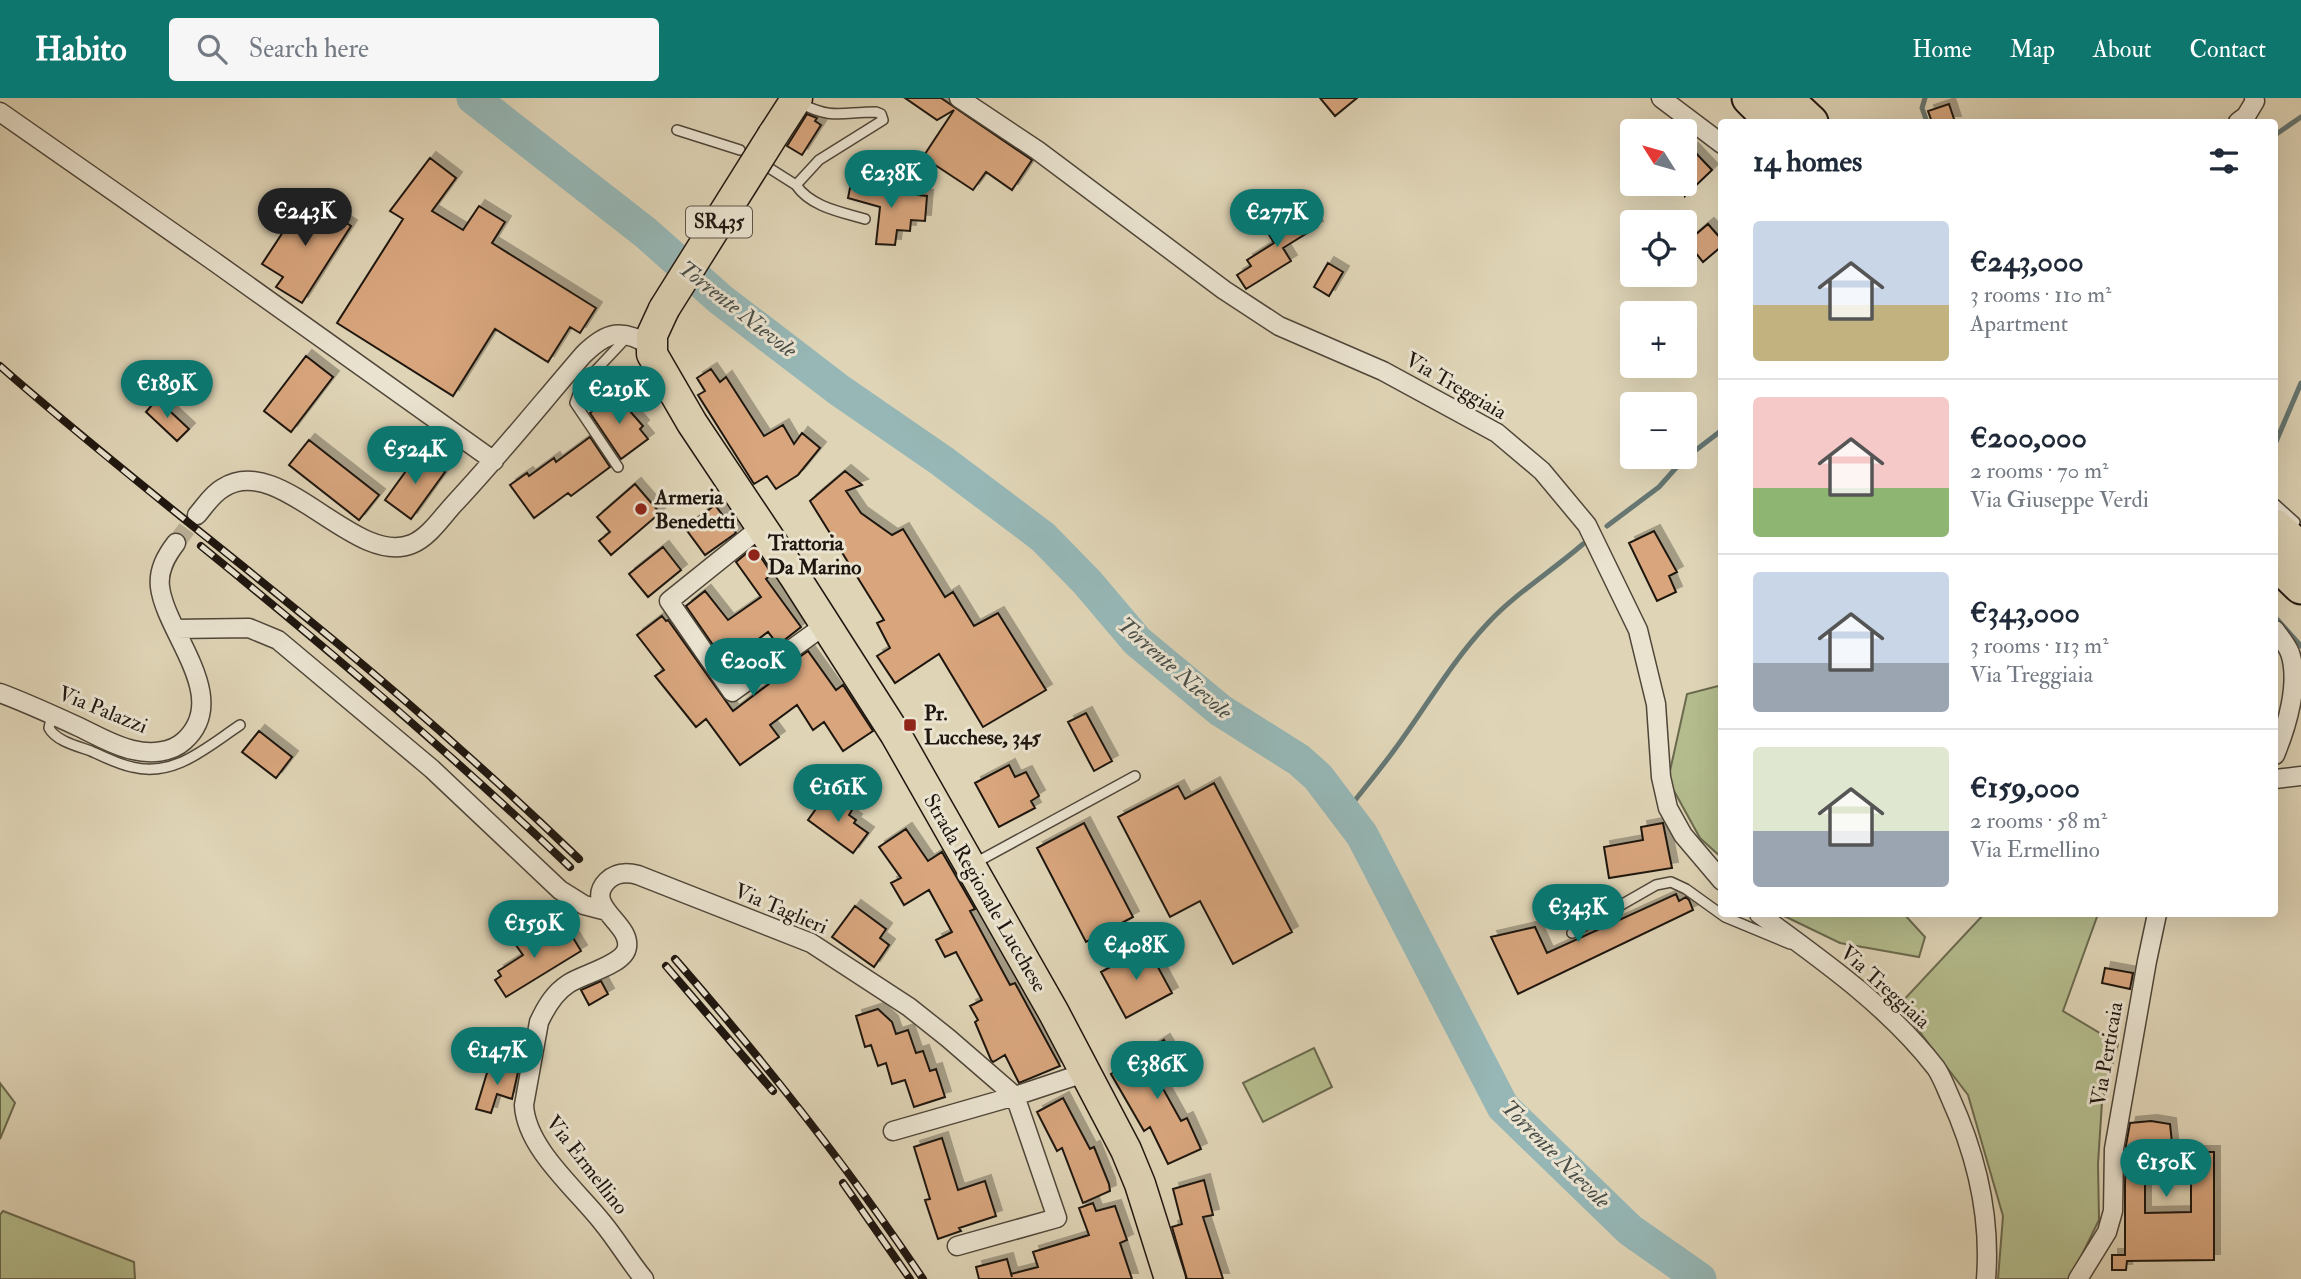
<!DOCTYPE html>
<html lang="en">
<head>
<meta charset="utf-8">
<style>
  body { margin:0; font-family:"IM FELL Double Pica",serif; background:#f6f6f7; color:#1f2937; height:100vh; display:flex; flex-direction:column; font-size:26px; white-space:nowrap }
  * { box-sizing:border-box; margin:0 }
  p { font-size:23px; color:#747a83 }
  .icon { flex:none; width:38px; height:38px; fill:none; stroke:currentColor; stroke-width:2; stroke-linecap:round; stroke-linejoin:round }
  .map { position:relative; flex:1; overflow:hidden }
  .sheet { position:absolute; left:1718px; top:21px; width:560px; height:798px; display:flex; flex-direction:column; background:#fff; border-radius:7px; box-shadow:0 7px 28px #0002 }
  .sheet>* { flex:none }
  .needle { width:46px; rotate:307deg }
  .tools { position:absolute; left:1620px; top:21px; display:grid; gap:14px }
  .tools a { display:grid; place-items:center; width:77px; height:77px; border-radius:7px; background:#fff; box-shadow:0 7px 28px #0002; font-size:35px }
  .price { position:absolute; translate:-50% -60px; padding:0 16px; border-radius:24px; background:#0f766e; color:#fff; font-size:23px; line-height:46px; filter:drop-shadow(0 2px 4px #0008) }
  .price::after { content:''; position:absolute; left:50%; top:42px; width:21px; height:16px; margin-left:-10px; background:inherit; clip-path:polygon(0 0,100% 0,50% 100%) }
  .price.on { background:#222; color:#fff }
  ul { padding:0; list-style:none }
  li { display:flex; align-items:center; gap:21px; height:175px; padding:0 35px }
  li+li { border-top:2px solid #e0e1e3 }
  li span { display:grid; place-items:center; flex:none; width:196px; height:140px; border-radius:7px; color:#555 }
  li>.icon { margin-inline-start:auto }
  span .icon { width:84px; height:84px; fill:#fffc; stroke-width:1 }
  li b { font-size:30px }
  h2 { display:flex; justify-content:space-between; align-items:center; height:84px; padding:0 35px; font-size:30px }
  header { display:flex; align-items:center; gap:42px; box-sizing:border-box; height:98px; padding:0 35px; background:#0f766e; color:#fff }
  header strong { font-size:33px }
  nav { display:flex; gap:38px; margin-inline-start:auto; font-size:24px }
  .search { width:490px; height:63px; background:#f6f6f7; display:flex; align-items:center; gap:18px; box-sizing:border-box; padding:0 24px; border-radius:7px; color:#747a83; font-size:26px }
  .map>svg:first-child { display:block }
  .green { fill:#b4bc8d; stroke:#6a694e; stroke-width:2 }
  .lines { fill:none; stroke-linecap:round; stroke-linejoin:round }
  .stream { stroke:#667773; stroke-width:5 }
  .river { stroke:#96b7b6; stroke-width:33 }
  .building { fill:#d8a57d; stroke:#1f160f; stroke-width:2; fill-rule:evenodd; filter:url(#shadow) }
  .street-tunnel { stroke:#b9ae95; stroke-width:18; stroke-dasharray:18 9; stroke-linecap:butt }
  .lane-casing { stroke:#4f4639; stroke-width:12 }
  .street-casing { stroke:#4f4639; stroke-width:21 }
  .primary-casing { stroke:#1f160f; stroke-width:33 }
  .highway-casing { stroke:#1f160f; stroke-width:37 }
  .lane { stroke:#eae3d0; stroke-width:9 }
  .street { stroke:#eae3d0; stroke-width:18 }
  .primary { stroke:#dfd4b6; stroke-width:30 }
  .highway { stroke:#dfd4b6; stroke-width:33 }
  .rail-casing { stroke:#1f160f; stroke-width:8 }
  .rail { stroke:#eae3d0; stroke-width:5; stroke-dasharray:16; stroke-linecap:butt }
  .primary-bridge-casing { stroke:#1f160f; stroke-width:33; stroke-linecap:butt }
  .primary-bridge { stroke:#dfd4b6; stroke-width:30 }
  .poi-dot { fill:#8f2418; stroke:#eae3d0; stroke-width:2.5 }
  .labels { text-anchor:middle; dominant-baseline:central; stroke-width:6; stroke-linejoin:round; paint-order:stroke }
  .shield { fill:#eae3d0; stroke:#5c5449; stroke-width:2 }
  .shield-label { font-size:19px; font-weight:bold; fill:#1f160f }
  .street-label { font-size:21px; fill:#1f160f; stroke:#eae3d0 }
  .poi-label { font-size:21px; font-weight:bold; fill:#1f160f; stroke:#eae3d0; text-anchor:start }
  .water-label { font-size:23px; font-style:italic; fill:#494e49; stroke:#eae3d0 }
</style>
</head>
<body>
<header>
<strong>Habito</strong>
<div class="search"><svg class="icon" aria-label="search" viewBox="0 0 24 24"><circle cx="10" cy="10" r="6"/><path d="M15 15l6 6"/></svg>Search here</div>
<nav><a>Home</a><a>Map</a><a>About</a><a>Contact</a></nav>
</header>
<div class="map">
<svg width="2301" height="1181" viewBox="0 0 2301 1181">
  <defs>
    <filter id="shadow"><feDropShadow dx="6" dy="-6" stdDeviation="0" flood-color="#0004"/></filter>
  </defs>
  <rect width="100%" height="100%" fill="#dfd4b6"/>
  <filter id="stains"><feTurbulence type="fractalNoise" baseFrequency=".00286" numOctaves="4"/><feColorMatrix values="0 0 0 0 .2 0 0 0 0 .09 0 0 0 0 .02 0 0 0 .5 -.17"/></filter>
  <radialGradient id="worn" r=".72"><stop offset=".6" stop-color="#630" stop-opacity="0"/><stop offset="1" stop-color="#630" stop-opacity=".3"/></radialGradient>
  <path class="green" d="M1722 587V760L1700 740 1668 682 1687 596Z
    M1780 816H1904L1925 839 1919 859 1840 845Z
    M1984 816H2098L2063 913 2118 946 2102 1004 2098 1066 2099 1122 2070 1181H1998L2003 1118 1968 997 1899 907Z
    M1314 950 1332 989 1263 1024 1243 985Z
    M0 985 15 1005 0 1041Z
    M3 1113 134 1164 135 1181H0V1117Z"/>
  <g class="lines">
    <path class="stream" d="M1925 0 1922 10 1927 24
      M2275 37 2301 19
      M2275 346 2301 285
      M1607 428 1659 389 1683 362 1722 332
      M2275 519 2301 548
      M1345 715C1362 693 1379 673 1395 651 1426 609 1452 563 1488 525 1516 495 1552 473 1583 446"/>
    <path class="river" d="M473 0 646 135 720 201 839 292 942 363 1043 439 1087 484 1137 543 1220 612 1299 662 1318 679 1362 737 1503 1009 1630 1132 1700 1181"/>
  </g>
  <path class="building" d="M905 0H941L1032 62 1012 92 986 74 973 92 923 59 954 12 937 22Z
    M1320 0H1357L1335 18Z
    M1949 6 1955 24H1932L1928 13Z
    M807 16 817 20 815 23 821 27 802 57 787 48Z
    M1692 51 1712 72 1685 98V57Z
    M430 60 456 80 432 113 463 132 479 108 505 124 492 145 596 210 580 235 570 229 548 264 495 231 453 298 337 225 403 121 390 113Z
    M851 85 898 95 927 98 925 123 911 122 910 133 897 132 895 147 876 146 880 109 848 100Z
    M307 100 351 128 302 205 276 189 283 179 262 166 283 134 276 129 288 111 296 117Z
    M1306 111 1317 129 1283 150 1291 163 1246 191 1237 177 1251 168 1247 162 1274 145 1268 135Z
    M1708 126 1722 142V148L1703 164 1687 144Z
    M1328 165 1343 174 1329 198 1314 189Z
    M306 258 333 279 291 334 264 313Z
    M711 271 720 284 726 279 764 338 783 327 794 346 802 335 820 350 798 377 776 391 767 378 754 386 698 297 705 293 697 280Z
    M615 296 643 328 640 331 648 341 621 361 590 315Z
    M157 301 189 331 177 343 146 314Z
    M590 339 610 369 571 398 568 395 534 420 510 387 527 375 529 378 554 360 556 364Z
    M309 342 379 397 359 422 289 367Z
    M419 355 445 374 411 421 385 402Z
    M845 373 862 387 846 393 861 415 892 437 903 431 945 499 953 494 974 528 998 515 1046 592 983 629 939 556 895 585 877 558 890 550 877 525 884 522 810 403Z
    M635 386 660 415 611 457 599 443 610 434 597 419Z
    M715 407 736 435 705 457 685 430Z
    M1654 433 1677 474 1669 478 1676 494 1657 503 1629 445Z
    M663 449 681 472 648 499 629 476Z
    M754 449 772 476 766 481 801 529 778 547 768 534 739 555 742 560 729 570 686 508 705 493 728 522 761 499 736 464Z
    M662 518 666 523 668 522 733 613 782 576 780 573 808 553 836 592 843 587 873 633 843 653 824 624 813 632 797 607 770 627 779 639 740 667 706 621 696 629 655 578 664 572 637 537Z
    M1086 615 1112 663 1094 673 1068 624Z
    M259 633 292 659 276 680 242 654Z
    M1009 667 1015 679 1026 674 1039 698 1031 703 1035 710 999 729 975 685Z
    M1214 685 1292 834 1233 866 1200 803 1170 819 1118 719 1178 688 1185 701Z
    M832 697 852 712 849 717 856 722 854 725 868 735 853 755 808 722 821 704 825 707Z
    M1084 725 1133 819 1086 844 1037 750Z
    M1663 725 1672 770 1609 780 1604 749 1643 742 1641 729Z
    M906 731 928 763 942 754 975 811 970 813 1010 887 1015 885 1060 968 1019 985 1005 957 993 964 991 962 975 924 978 922 970 908 982 902 956 854 945 859 936 842 952 834 929 792 904 807 891 785 901 780 879 749Z
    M1676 796 1679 803 1686 799 1689 802 1693 812 1518 896 1491 839 1535 829 1547 855Z
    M855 808 886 831 880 840 889 847 874 869 832 839Z
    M525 828 537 845 552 835 558 844 572 838 581 853 506 899 495 882 501 878 498 873 523 857 510 839Z
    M1147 849 1172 895 1126 920 1101 874Z
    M2105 870 2133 875 2130 891 2102 885Z
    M601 883 608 896 589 907 581 892Z
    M878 911 892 924 896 936 908 932 916 955 923 953 930 973 936 971 945 999 914 1009 905 982 892 986 886 965 878 968 871 947 865 949 856 918Z
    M1164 942 1184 977 1162 989 1181 1023 1187 1020 1201 1051 1168 1066 1150 1029 1144 1033 1111 976Z
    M490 965 518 974 512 1001 497 996 491 1015 476 1011Z
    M1063 1000 1090 1051 1094 1049 1109 1086 1110 1093 1083 1105 1062 1050 1057 1053 1037 1014Z
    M2151 1023 2170 1026 2173 1054H2214V1162L2127 1163 2126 1172H2112V1157H2125V1088L2126 1047 2130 1025ZM2191 1081V1114L2145 1115V1082Z
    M942 1040 958 1092 985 1083 996 1118 959 1130 961 1133 938 1141 925 1102 930 1101 914 1049Z
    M1204 1082 1213 1117 1203 1119 1223 1181H1187L1172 1129 1182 1126 1173 1091Z
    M1093 1105 1096 1113 1115 1108 1127 1142 1120 1145 1132 1181H979L976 1169 1007 1161 1012 1179 1011 1176 1038 1169 1033 1154 1089 1137 1079 1110Z"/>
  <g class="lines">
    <path class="street-tunnel" d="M176 445 197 417"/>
    <g class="lane-casing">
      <path id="lane" d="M677 32 740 52
        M766 68 796 87 819 62 883 22 881 16 876 14C842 14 832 22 800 5
        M796 87C811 109 841 114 865 121
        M618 369 575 305 581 288 629 237
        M2275 406 2295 424
        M52 616 49 630C56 643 77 648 91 653 104 659 118 666 132 669 174 680 207 649 240 627
        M975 765 1135 678
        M1572 835 1656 787 1671 784 1686 791 1725 819 1790 846"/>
    </g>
    <g class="street-casing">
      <path id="street" d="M959 0 1037 52 1224 192 1279 228 1383 273 1497 335 1542 373 1587 427 1638 532 1656 606 1661 679 1668 710 1683 737 1722 783
        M1661 0 1722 46
        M0 14 212 162 494 363
        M2238 24 2246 18 2255 3 2254 0
        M197 417C205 408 212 396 223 390 280 353 355 470 412 446 429 439 442 419 454 406 499 358 540 307 583 257 607 233 622 230 651 248
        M761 429 669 503 732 594 825 527
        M175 531 249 530 278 542 432 671 560 792 584 807 607 813
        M2275 532C2280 539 2287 547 2290 555 2300 585 2287 628 2275 657
        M0 595C27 605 53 617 79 629 96 637 114 648 133 652 150 656 171 655 184 643 232 600 166 536 160 489 158 472 166 458 176 445
        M2275 681 2301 678
        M1759 816C1822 862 1888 908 1936 970 1942 979 1946 990 1950 999 1976 1056 1991 1118 1986 1181
        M893 1033 1015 998 1087 974
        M644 1181C629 1163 617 1142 602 1124 576 1091 526 1050 524 1007L539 924C546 909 554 895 568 886 582 876 625 867 627 849 631 825 583 808 607 783 616 774 627 774 638 777L811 845 909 909 948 940 1015 998 1057 1120 957 1148
        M2078 1181 2107 1134 2113 1113 2114 1051 2147 863 2157 816"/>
    </g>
    <g class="primary-casing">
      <path id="primary" d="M773 37 797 0
        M664 211 652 237V256L692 325 795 479 896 637 1054 915 1126 1052 1140 1086 1170 1181"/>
    </g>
    <g class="highway-casing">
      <path id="highway" d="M1749 0 1773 24
        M1785 0 1811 24
        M2275 428 2301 451
        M2275 464 2301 489"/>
    </g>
    <use href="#lane" class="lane"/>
    <use href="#street" class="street"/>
    <use href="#primary" class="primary"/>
    <use href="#highway" class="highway"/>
    <g class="rail-casing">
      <path id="rail" d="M0 268C109 364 225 452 337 545 420 614 501 686 579 761
        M201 448C328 551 452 656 570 769
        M675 861C764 963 848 1069 923 1181
        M666 868 773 993
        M843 1085 910 1181"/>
    </g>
    <use href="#rail" class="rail"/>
    <g class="primary-bridge-casing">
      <path id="primary-bridge" d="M664 211 773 37"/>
    </g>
    <use href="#primary-bridge" class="primary-bridge"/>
  </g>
  <g class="poi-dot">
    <circle cx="641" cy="411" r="7"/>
    <circle cx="754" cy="457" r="7"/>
    <rect x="903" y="620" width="14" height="14" rx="3.5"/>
  </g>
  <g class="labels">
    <rect class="shield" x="686" y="108.5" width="66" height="31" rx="5"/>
    <g class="shield-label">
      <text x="719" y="124">SR435</text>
    </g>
    <g class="street-label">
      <text transform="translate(1456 288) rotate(30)">Via Treggiaia</text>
      <text transform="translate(103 612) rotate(22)">Via Palazzi</text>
      <text transform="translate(985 795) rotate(60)">Strada Regionale Lucchese</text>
      <text transform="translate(781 811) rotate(23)">Via Taglieri</text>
      <text transform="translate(1885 889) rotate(42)">Via Treggiaia</text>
      <text transform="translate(2107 956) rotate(-80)">Via Perticaia</text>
      <text transform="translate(587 1067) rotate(52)">Via Ermellino</text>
    </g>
    <g class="poi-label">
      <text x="655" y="399">Armeria<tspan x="655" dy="24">Benedetti</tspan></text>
      <text x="768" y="445">Trattoria<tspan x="768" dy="24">Da Marino</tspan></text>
      <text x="924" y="615">Pr.<tspan x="924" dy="24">Lucchese, 345</tspan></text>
    </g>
    <g class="water-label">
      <text transform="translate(738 211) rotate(38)">Torrente Nievole</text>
      <text transform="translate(1175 570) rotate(41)">Torrente Nievole</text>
      <text transform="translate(1556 1056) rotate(45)">Torrente Nievole</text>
    </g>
  </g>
  <rect width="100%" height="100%" filter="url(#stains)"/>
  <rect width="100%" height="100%" fill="url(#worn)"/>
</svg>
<div class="tools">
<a><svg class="needle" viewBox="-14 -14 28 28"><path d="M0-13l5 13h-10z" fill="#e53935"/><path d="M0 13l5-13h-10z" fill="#747a83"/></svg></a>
<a><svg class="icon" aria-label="locate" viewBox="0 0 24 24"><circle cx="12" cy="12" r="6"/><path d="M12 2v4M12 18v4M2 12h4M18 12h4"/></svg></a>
<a>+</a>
<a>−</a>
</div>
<b class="price" style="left:891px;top:112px">€238K</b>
<b class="price on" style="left:305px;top:150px">€243K</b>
<b class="price" style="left:1277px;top:151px">€277K</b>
<b class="price" style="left:167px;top:322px">€189K</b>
<b class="price" style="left:619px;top:328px">€219K</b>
<b class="price" style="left:415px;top:388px">€524K</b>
<b class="price" style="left:753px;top:600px">€200K</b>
<b class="price" style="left:838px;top:726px">€161K</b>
<b class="price" style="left:1578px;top:846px">€343K</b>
<b class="price" style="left:534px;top:862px">€159K</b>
<b class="price" style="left:1136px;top:884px">€408K</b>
<b class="price" style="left:497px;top:989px">€147K</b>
<b class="price" style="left:1157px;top:1003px">€386K</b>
<b class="price" style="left:2166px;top:1101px">€150K</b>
<section class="sheet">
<h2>14 homes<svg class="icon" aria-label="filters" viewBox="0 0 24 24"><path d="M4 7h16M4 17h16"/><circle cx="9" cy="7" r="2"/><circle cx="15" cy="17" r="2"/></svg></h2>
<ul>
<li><span style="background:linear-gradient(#c9d6e8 60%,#c2b280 0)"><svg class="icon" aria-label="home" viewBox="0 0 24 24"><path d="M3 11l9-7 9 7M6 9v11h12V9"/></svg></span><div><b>€243,000</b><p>3 rooms · 110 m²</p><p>Apartment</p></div></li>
<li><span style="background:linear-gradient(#f6c9c9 65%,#8fb573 0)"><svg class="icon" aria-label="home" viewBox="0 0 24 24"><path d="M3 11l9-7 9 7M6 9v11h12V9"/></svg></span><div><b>€200,000</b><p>2 rooms · 70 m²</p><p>Via Giuseppe Verdi</p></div></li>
<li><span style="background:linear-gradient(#c9d6e8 65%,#9aa5b1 0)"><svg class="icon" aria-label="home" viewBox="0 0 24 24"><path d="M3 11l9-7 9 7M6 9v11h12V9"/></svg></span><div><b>€343,000</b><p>3 rooms · 113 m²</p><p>Via Treggiaia</p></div></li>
<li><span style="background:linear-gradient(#dfe7d0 60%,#9aa5b1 0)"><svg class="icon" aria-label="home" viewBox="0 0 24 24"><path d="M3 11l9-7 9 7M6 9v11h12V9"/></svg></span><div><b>€159,000</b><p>2 rooms · 58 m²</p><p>Via Ermellino</p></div></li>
</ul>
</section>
</div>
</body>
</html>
